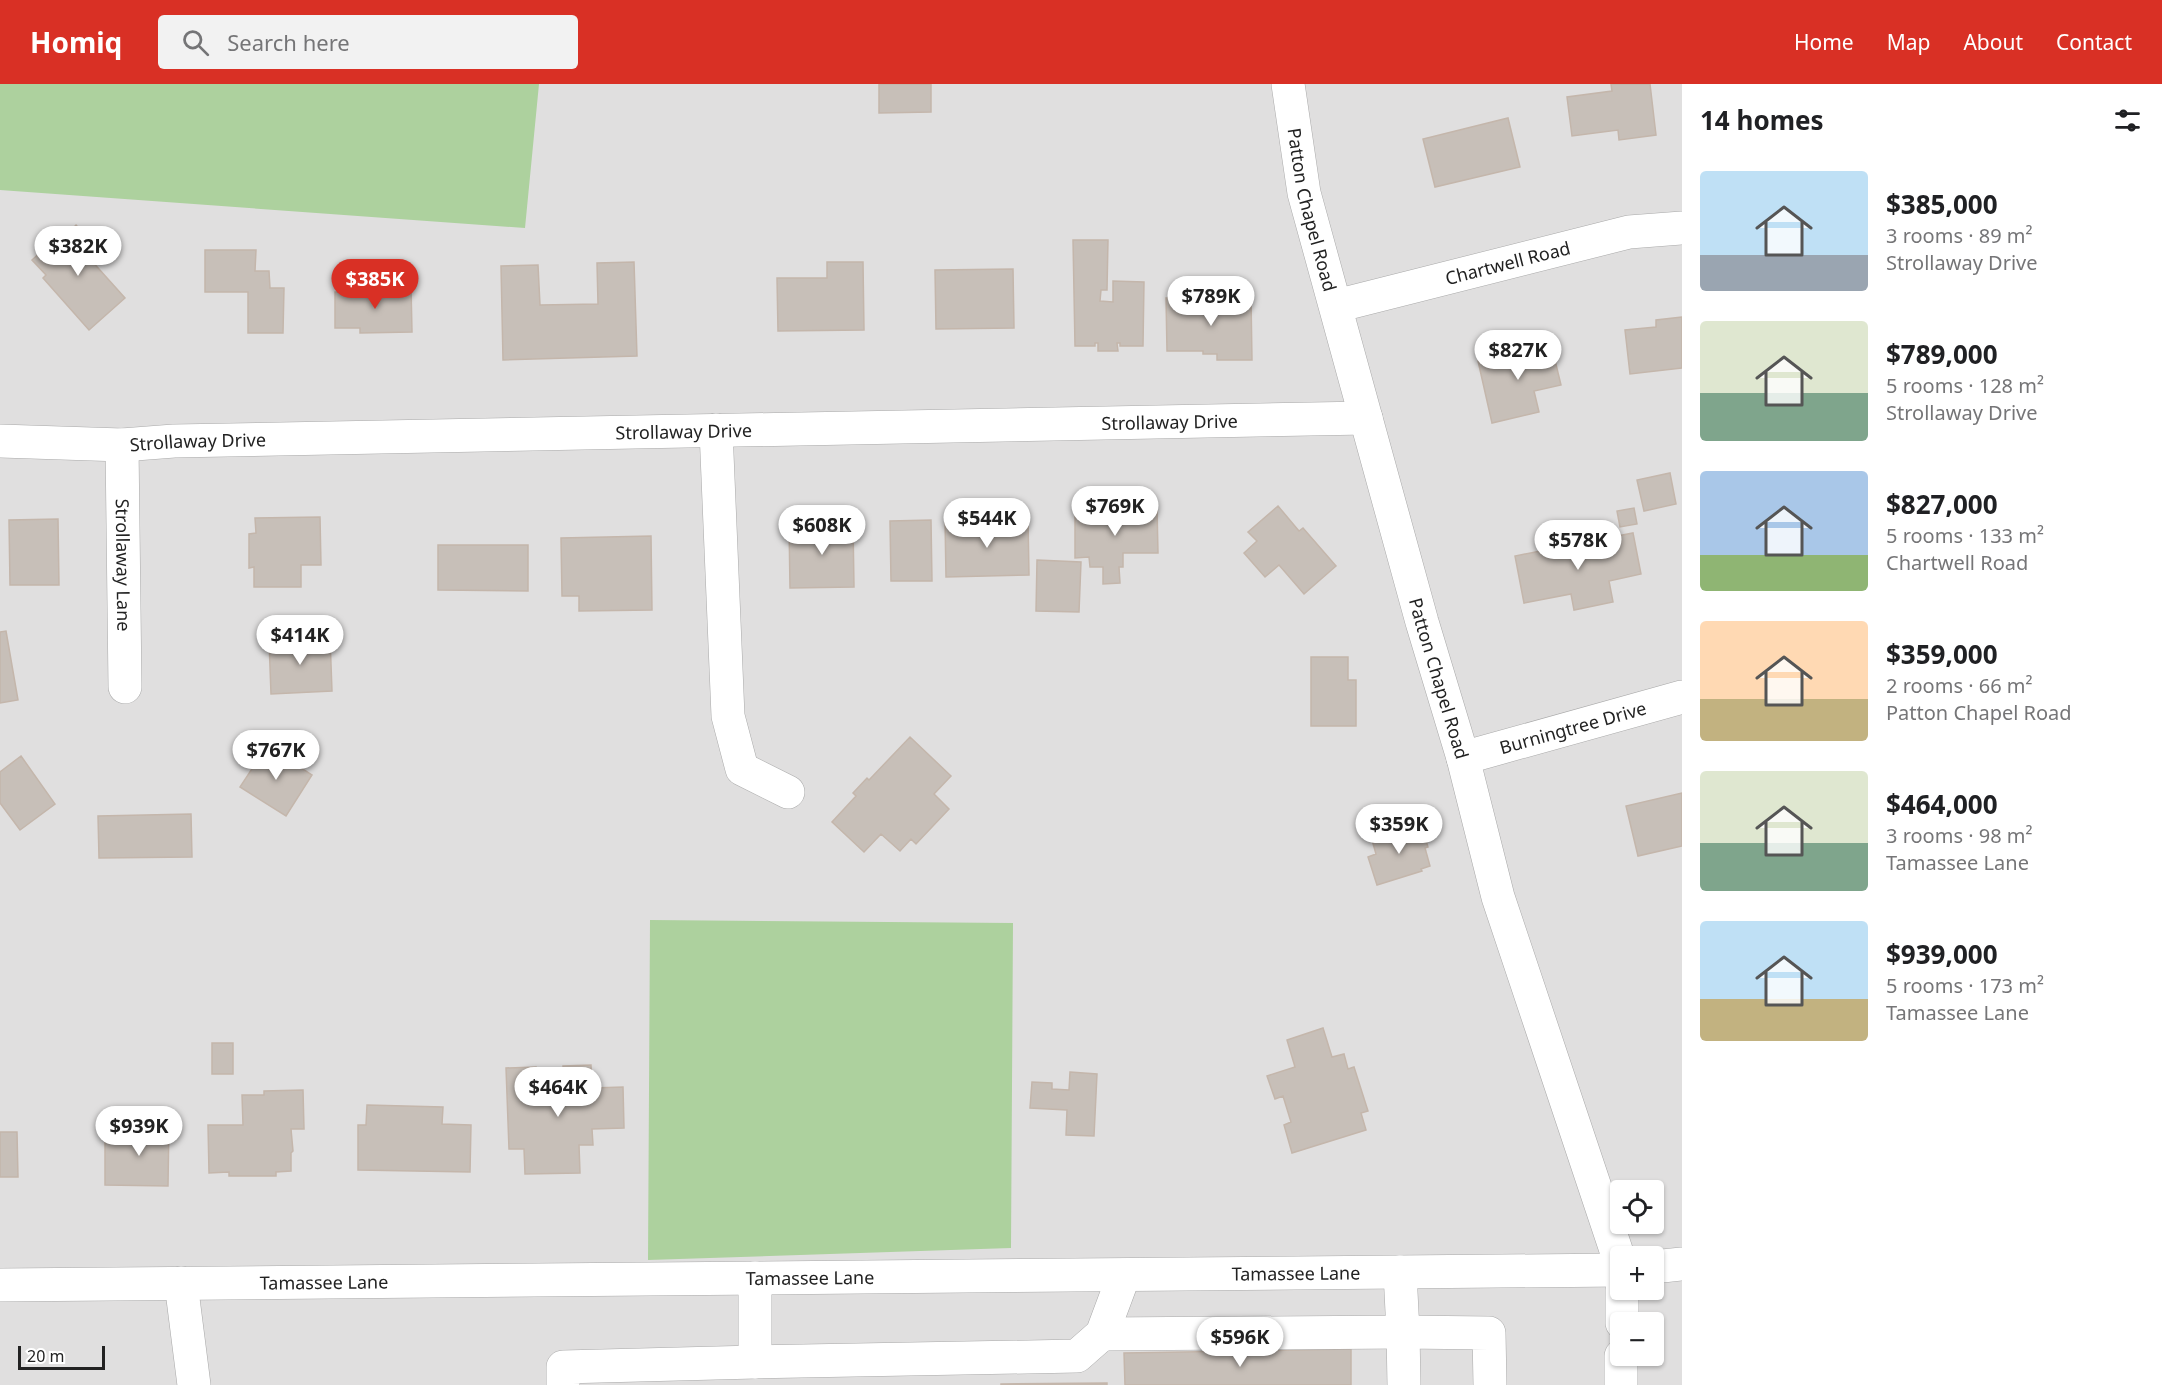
<!DOCTYPE html>
<html lang="en">
<head>
<meta charset="utf-8">
<style>
  body { margin:0; font-family:"Noto Sans",sans-serif; background:#f2f2f2; color:#202124; height:100vh; display:flex; flex-direction:column; font-size:22px; white-space:nowrap }
  * { box-sizing:border-box; margin:0 }
  p { font-size:20px; color:#757577 }
  .icon { flex:none; width:33px; height:33px; fill:none; stroke:currentColor; stroke-width:2; stroke-linecap:round; stroke-linejoin:round }
  .map { position:relative; flex:1; overflow:hidden }
  .panel { display:flex; flex-direction:column; background:#fff; width:480px }
  .panel>* { flex:none }
  .fabs { position:absolute; left:1610px; top:1096px; display:grid; gap:12px }
  .fabs a { display:grid; place-items:center; width:54px; height:54px; border-radius:6px; background:#fff; box-shadow:0 2px 4px #0004; font-size:30px }
  .scale { position:absolute; left:18px; bottom:15px; width:87px; box-sizing:border-box; padding-left:6px; border:3px solid #222; border-top:0; font-size:16px; line-height:21px; white-space:nowrap; color:#222; -webkit-text-stroke:4px #fff; paint-order:stroke }
  .price { position:absolute; translate:-50% -51px; padding:0 14px; border-radius:21px; background:#fff; color:#222; font-size:20px; line-height:39px; filter:drop-shadow(0 2px 3px #0008) }
  .price::after { content:''; position:absolute; left:50%; top:36px; width:18px; height:14px; margin-left:-9px; background:inherit; clip-path:polygon(0 0,100% 0,50% 100%) }
  .price.active { background:#d93025; color:#fff }
  ul { padding:0; list-style:none }
  li { display:flex; align-items:center; gap:18px; height:150px; padding:0 18px }
  li span { display:grid; place-items:center; flex:none; width:168px; height:120px; border-radius:6px; color:#555 }
  li>.icon { margin-inline-start:auto }
  span .icon { width:72px; height:72px; fill:#fffc; stroke-width:1 }
  li b { font-size:26px }
  h2 { display:flex; justify-content:space-between; align-items:center; height:72px; padding:0 18px; font-size:26px }
  header { display:flex; align-items:center; gap:36px; box-sizing:border-box; height:84px; padding:0 30px; background:#d93025; color:#fff }
  header strong { font-size:28px }
  nav { display:flex; gap:33px; margin-inline-start:auto; font-size:21px }
  .search { width:420px; height:54px; background:#f2f2f2; display:flex; align-items:center; gap:15px; box-sizing:border-box; padding:0 21px; border-radius:6px; color:#757577; font-size:22px }
  main { display:flex; flex:1; min-height:0 }
  .map>svg:first-child { display:block }
  .residential { fill:#e0dfdf; fill-rule:evenodd }
  .forest { fill:#add19e }
  .building { fill:#c7bfb8; stroke:#c4b6ab; stroke-width:1.5 }
  .lines { fill:none; stroke-linecap:round; stroke-linejoin:round }
  .minor-casing { stroke:#a9a9a9; stroke-width:34 }
  .minor { stroke:#fff; stroke-width:33 }
  .labels { text-anchor:middle; dominant-baseline:central; stroke-width:4.5; stroke-linejoin:round; paint-order:stroke }
  .street-label { font-size:18px; fill:#222; stroke:#fff }
</style>
</head>
<body>
<header>
<strong>Homiq</strong>
<div class="search"><svg class="icon" aria-label="search" viewBox="0 0 24 24"><circle cx="10" cy="10" r="6"/><path d="M15 15l6 6"/></svg>Search here</div>
<nav><a>Home</a><a>Map</a><a>About</a><a>Contact</a></nav>
</header>
<main>
<div class="map">
<svg width="1682" height="1301" viewBox="0 0 1682 1301">
  <rect width="100%" height="100%" fill="#f2efe9"/>
  <path class="residential" d="M0 0H1682V1301H0ZM1620 1107H1653V1140H1620ZM1620 1173H1653V1206H1620ZM1620 1239H1653V1272H1620Z"/>
  <path class="forest" d="M0 0H539L525 144 0 106Z
    M650 836 1013 839 1011 1164 648 1176Z"/>
  <path class="building" d="M879 0H931V28L879 29Z
    M1611 0H1650L1656 51 1619 56 1618 46 1572 52 1567 13 1612 7Z
    M1508 34 1520 83 1435 103 1423 55Z
    M76 141 99 167 90 175 125 214 89 246 43 194 46 191 32 176 65 146 68 149Z
    M1073 156H1108L1107 206H1101L1100 217 1113 218V197L1144 198 1143 262H1120V259H1117L1118 267H1098V259H1095V262H1075Z
    M205 166H256L255 187H269L270 204H284L283 249H248V208H205Z
    M634 178 637 272 503 276 501 182 538 181 540 221 598 220 597 179Z
    M827 178H863L864 246 778 247 777 194H827Z
    M1013 185 1014 244 936 245 935 186Z
    M411 202 412 248 360 249V244H335V208H361V203Z
    M1166 214H1251L1252 276H1217V270H1203V267H1167Z
    M1682 233V284L1630 290 1625 246 1656 243V236Z
    M1551 260 1561 301 1534 307 1539 328 1492 339 1478 277Z
    M1670 389 1676 420 1644 427 1637 396Z
    M1278 422 1299 447 1303 444 1336 482 1304 510 1279 481 1265 493 1244 469 1257 457 1248 448Z
    M1157 424 1158 469H1123V483H1119L1120 499 1103 500V483H1090L1089 473 1075 474V425Z
    M1634 424 1637 440 1620 443 1617 427Z
    M320 433 321 481H301V503H254V483L249 484V450L256 449 255 434Z
    M58 435 59 501H10L9 436Z
    M1028 435 1029 491 946 493 945 436H980L981 451H996L995 436Z
    M931 436 932 497H891L890 437Z
    M853 439 854 503 790 504 789 440Z
    M1633 449 1641 490 1609 497 1613 518 1574 526 1571 510 1524 519 1515 472Z
    M651 452 652 526 579 527V512H562L561 454Z
    M438 461H528V507L438 506Z
    M1037 476 1081 478 1079 528 1036 527Z
    M6 547 18 616 0 619V548Z
    M330 553 332 607 271 610 269 556Z
    M1311 573H1348V596H1356V642H1311Z
    M910 653 951 692 934 710 949 725 916 760 911 755 900 767 881 750 864 768 832 738 856 712 853 709 867 694 869 696Z
    M267 662 312 691 286 732 240 703Z
    M21 672 55 720 20 746 0 719V688Z
    M1682 709V762L1638 772 1626 722Z
    M191 730 192 773 99 774 98 732Z
    M1421 740 1428 763 1425 764 1430 782 1421 785 1422 787 1377 801 1368 773 1376 770 1372 756Z
    M1323 944 1332 973 1344 970 1348 985 1354 983 1368 1027 1361 1029 1366 1046 1292 1069 1284 1041 1291 1038 1283 1012 1275 1015 1267 992 1295 983 1287 956Z
    M212 959H233V990H212Z
    M591 981 592 1004 623 1003 624 1044 592 1045 593 1061H579L580 1089 525 1090 524 1065H509L506 984 536 983V1006L564 1005 563 982Z
    M1070 988 1097 990 1094 1052 1066 1051 1067 1026 1030 1024 1032 998 1052 999V1005L1069 1006Z
    M303 1006 304 1045H291L293 1067 291 1069V1087L276 1088V1092H229V1088L209 1089 208 1041H243L242 1011H264V1007Z
    M367 1021 443 1023 442 1040 471 1041 470 1088 358 1086V1041H366Z
    M150 1034 169 1035 168 1102 105 1101V1051H150Z
    M0 1048H17L18 1093H0Z
    M1351 1265V1301H1125L1124 1269Z
    M1107 1299V1301H1001V1300Z"/>
  <g class="lines">
    <g class="minor-casing">
      <g id="minor">
        <path id="s1" d="M1288 0 1304 109 1422 538 1463 674 1498 813 1620 1178"/>
        <path id="s2" d="M1336 222 1629 148 1682 144"/>
        <path d="M716 346 728 632 742 685 788 708"/>
        <path id="s3" d="M0 357 122 361 174 357 1366 334"/>
        <path id="s4" d="M122 361 125 603"/>
        <path id="s5" d="M1463 674 1682 613"/>
        <path d="M1653 1183 1682 1180"/>
        <path d="M181 1199 194 1301"/>
        <path id="s6" d="M0 1201 1620 1186"/>
        <path d="M1622 1239V1206"/>
        <path d="M1102 1250 1403 1248 1400 1188"/>
        <path d="M755 1278 1077 1272 1102 1250 1124 1191"/>
        <path d="M563 1301V1283L755 1278V1194"/>
        <path d="M1404 1301 1403 1248 1489 1249 1490 1301"/>
        <path d="M1621 1301V1272"/>
      </g>
    </g>
    <use href="#minor" class="minor"/>
  </g>
  <g class="labels">
    <g class="street-label">
      <text stroke="none"><textPath href="#s1" startOffset="128">Patton Chapel Road</textPath></text>
      <text stroke="none"><textPath href="#s2" startOffset="177">Chartwell Road</textPath></text>
      <text stroke="none"><textPath href="#s3" startOffset="1170">Strollaway Drive</textPath></text>
      <text stroke="none"><textPath href="#s3" startOffset="684">Strollaway Drive</textPath></text>
      <text stroke="none"><textPath href="#s3" startOffset="198">Strollaway Drive</textPath></text>
      <text stroke="none"><textPath href="#s4" startOffset="120">Strollaway Lane</textPath></text>
      <text stroke="none"><textPath href="#s1" startOffset="614">Patton Chapel Road</textPath></text>
      <text stroke="none"><textPath href="#s5" startOffset="114">Burningtree Drive</textPath></text>
      <text stroke="none"><textPath href="#s6" startOffset="1296">Tamassee Lane</textPath></text>
      <text stroke="none"><textPath href="#s6" startOffset="810">Tamassee Lane</textPath></text>
      <text stroke="none"><textPath href="#s6" startOffset="324">Tamassee Lane</textPath></text>
    </g>
  </g>
</svg>
<div class="fabs">
<a><svg class="icon" aria-label="locate" viewBox="0 0 24 24"><circle cx="12" cy="12" r="6"/><path d="M12 2v4M12 18v4M2 12h4M18 12h4"/></svg></a>
<a>+</a>
<a>−</a>
</div>
<div class="scale">20 m</div>
<b class="price" style="left:78px;top:193px">$382K</b>
<b class="price active" style="left:375px;top:226px">$385K</b>
<b class="price" style="left:1211px;top:243px">$789K</b>
<b class="price" style="left:1518px;top:297px">$827K</b>
<b class="price" style="left:1115px;top:453px">$769K</b>
<b class="price" style="left:987px;top:465px">$544K</b>
<b class="price" style="left:822px;top:472px">$608K</b>
<b class="price" style="left:1578px;top:487px">$578K</b>
<b class="price" style="left:300px;top:582px">$414K</b>
<b class="price" style="left:276px;top:697px">$767K</b>
<b class="price" style="left:1399px;top:771px">$359K</b>
<b class="price" style="left:558px;top:1034px">$464K</b>
<b class="price" style="left:139px;top:1073px">$939K</b>
<b class="price" style="left:1240px;top:1284px">$596K</b>
</div>
<section class="panel">
<h2>14 homes<svg class="icon" aria-label="filters" viewBox="0 0 24 24"><path d="M4 7h16M4 17h16"/><circle cx="9" cy="7" r="2"/><circle cx="15" cy="17" r="2"/></svg></h2>
<ul>
<li><span style="background:linear-gradient(#bfe0f5 70%,#9aa5b1 0)"><svg class="icon" aria-label="home" viewBox="0 0 24 24"><path d="M3 11l9-7 9 7M6 9v11h12V9"/></svg></span><div><b>$385,000</b><p>3 rooms · 89 m²</p><p>Strollaway Drive</p></div></li>
<li><span style="background:linear-gradient(#dfe7d0 60%,#7fa58c 0)"><svg class="icon" aria-label="home" viewBox="0 0 24 24"><path d="M3 11l9-7 9 7M6 9v11h12V9"/></svg></span><div><b>$789,000</b><p>5 rooms · 128 m²</p><p>Strollaway Drive</p></div></li>
<li><span style="background:linear-gradient(#a9c7e8 70%,#8fb573 0)"><svg class="icon" aria-label="home" viewBox="0 0 24 24"><path d="M3 11l9-7 9 7M6 9v11h12V9"/></svg></span><div><b>$827,000</b><p>5 rooms · 133 m²</p><p>Chartwell Road</p></div></li>
<li><span style="background:linear-gradient(#ffd9b3 65%,#c2b280 0)"><svg class="icon" aria-label="home" viewBox="0 0 24 24"><path d="M3 11l9-7 9 7M6 9v11h12V9"/></svg></span><div><b>$359,000</b><p>2 rooms · 66 m²</p><p>Patton Chapel Road</p></div></li>
<li><span style="background:linear-gradient(#dfe7d0 60%,#7fa58c 0)"><svg class="icon" aria-label="home" viewBox="0 0 24 24"><path d="M3 11l9-7 9 7M6 9v11h12V9"/></svg></span><div><b>$464,000</b><p>3 rooms · 98 m²</p><p>Tamassee Lane</p></div></li>
<li><span style="background:linear-gradient(#bfe0f5 65%,#c2b280 0)"><svg class="icon" aria-label="home" viewBox="0 0 24 24"><path d="M3 11l9-7 9 7M6 9v11h12V9"/></svg></span><div><b>$939,000</b><p>5 rooms · 173 m²</p><p>Tamassee Lane</p></div></li>
</ul>
</section>
</main>
</body>
</html>
